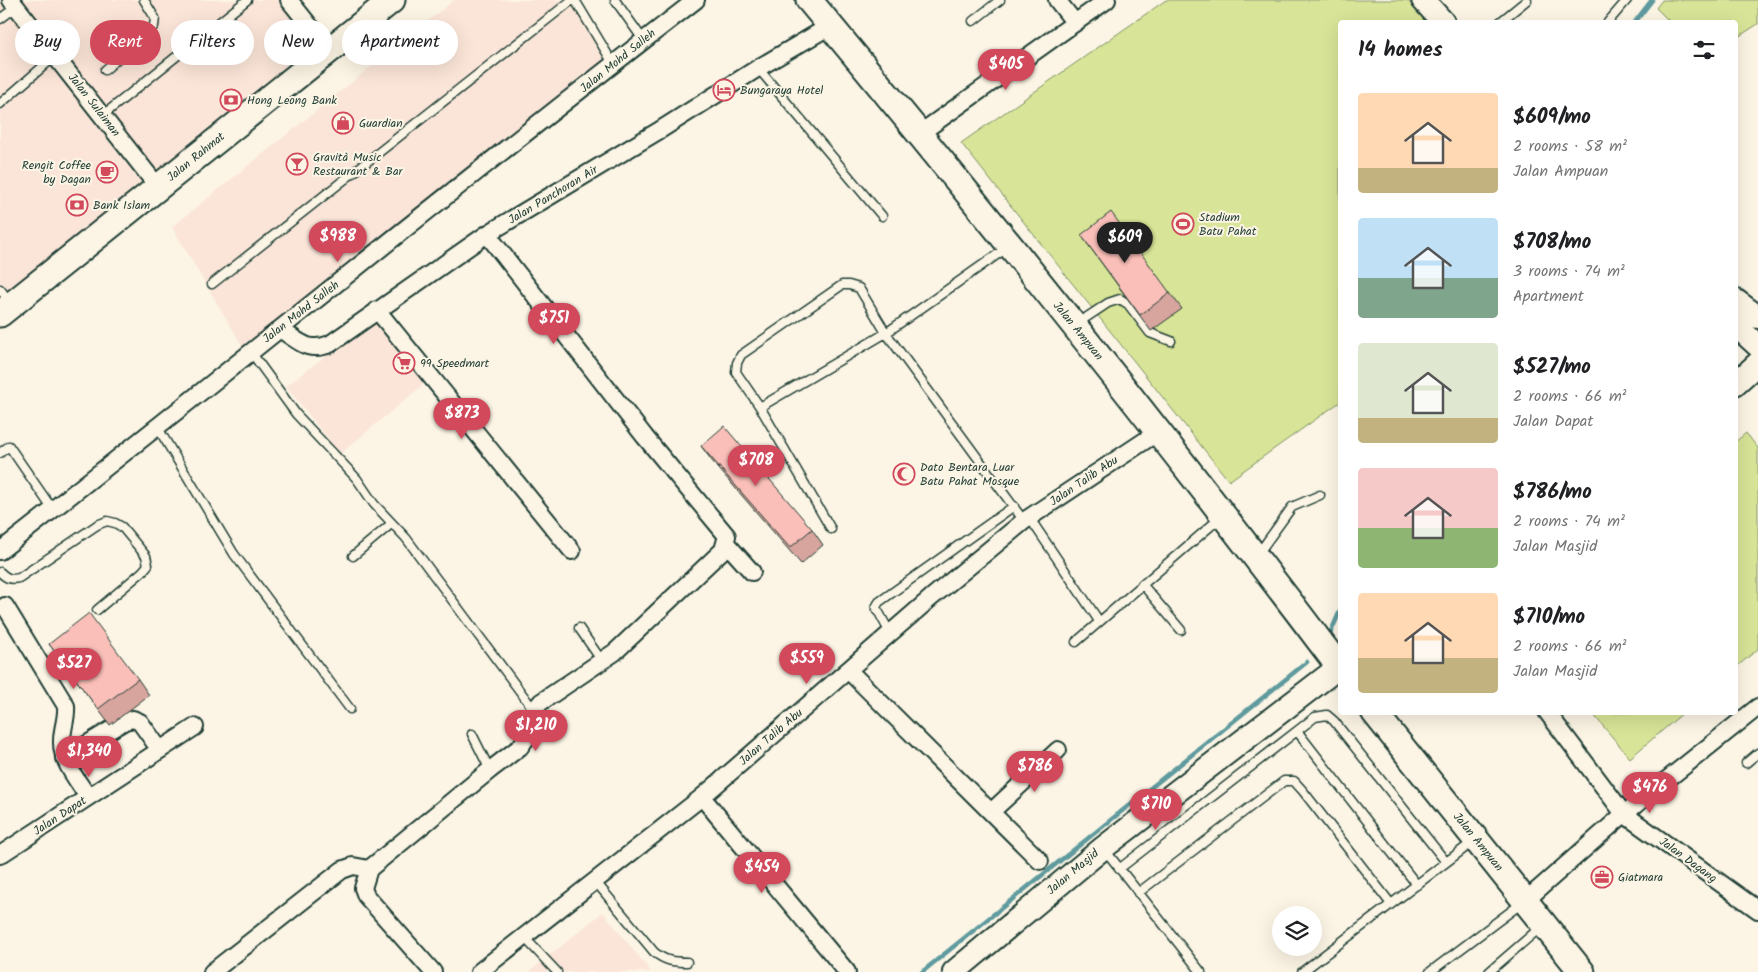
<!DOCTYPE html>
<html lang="en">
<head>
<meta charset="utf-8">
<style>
  body { margin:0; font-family:Kalam,sans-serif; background:#f2f2f2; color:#202124; height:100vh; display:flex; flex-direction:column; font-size:19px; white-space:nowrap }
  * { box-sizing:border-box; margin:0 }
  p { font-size:16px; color:#757577 }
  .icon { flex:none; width:28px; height:28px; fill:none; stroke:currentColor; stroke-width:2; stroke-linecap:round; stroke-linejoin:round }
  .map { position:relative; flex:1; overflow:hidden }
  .sheet { position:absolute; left:1338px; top:20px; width:400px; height:695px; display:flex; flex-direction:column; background:#fff; border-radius:5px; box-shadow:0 5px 20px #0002 }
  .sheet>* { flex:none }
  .top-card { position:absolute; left:15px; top:20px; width:475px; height:45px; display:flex; gap:10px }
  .fabs { position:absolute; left:1272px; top:906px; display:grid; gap:10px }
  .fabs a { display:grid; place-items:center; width:50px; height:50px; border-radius:50%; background:#fff; box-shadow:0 5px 20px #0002; font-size:25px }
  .price { position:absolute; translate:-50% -42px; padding:0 11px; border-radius:18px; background:#d1495b; color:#fff; font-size:16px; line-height:32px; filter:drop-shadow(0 1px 2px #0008) }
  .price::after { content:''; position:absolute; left:50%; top:30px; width:15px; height:11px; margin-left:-8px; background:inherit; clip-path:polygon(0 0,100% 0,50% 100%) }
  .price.active { background:#222; color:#fff }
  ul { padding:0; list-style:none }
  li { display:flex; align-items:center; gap:15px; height:125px; padding:0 20px }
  li span { display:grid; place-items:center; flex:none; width:140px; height:100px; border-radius:5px; color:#555 }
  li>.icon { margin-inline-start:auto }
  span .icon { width:60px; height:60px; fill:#fffc; stroke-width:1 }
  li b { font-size:21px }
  h2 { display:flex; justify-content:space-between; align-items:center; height:60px; padding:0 20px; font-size:21px }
  .chip { padding:0 18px; border-radius:22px; background:#fff; box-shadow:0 5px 20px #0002; font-size:18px; line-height:45px }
  .chip.active { background:#d1495b; color:#fff }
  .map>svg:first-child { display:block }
  .built { fill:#fbe5d8 }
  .green { fill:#d8e497; stroke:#7c9066 }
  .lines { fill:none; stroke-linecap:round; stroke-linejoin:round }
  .stream { stroke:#5e9a9e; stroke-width:4.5 }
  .lane-casing { stroke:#1f3d34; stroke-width:11 }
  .street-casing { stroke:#1f3d34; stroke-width:20 }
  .secondary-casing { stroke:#1f3d34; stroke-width:26 }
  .primary-casing { stroke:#1f3d34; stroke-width:29 }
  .lane { stroke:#fcf5e5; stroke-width:8 }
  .street { stroke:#fcf5e5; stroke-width:16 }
  .secondary { stroke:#fcf5e5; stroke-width:22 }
  .primary { stroke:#fcf5e5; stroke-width:25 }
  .wall { fill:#d7a49e; stroke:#1f3d34 }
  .building { fill:#fabfb8; stroke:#1f3d34 }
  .labels { text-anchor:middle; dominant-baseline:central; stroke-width:4; stroke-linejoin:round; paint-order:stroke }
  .street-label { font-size:12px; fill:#1f3d34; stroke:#fcf5e5 }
  .poi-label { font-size:12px; fill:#1f3d34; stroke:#fcf5e5; text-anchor:start }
</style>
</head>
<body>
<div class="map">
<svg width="1758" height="972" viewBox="0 0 1758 972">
  <rect width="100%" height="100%" fill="#fcf5e5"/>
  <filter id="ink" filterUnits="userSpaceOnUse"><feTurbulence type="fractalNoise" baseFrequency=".02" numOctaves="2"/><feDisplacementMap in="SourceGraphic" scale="10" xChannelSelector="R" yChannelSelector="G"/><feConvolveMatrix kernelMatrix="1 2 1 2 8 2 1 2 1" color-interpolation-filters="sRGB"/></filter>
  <g filter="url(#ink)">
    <path class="built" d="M0 0H282L320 46 3 300 0 296Z
      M454 0H580L620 69 250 359 172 227Z
      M385 311 436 374 340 454 286 386Z
      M603 912 651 972H529Z"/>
    <path class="green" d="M1166 0H1407L1428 22H1340V402L1229 481 961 143Z
      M1662 0H1758V24L1735 39V22H1670L1656 8Z
      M1746 433 1758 448V649L1735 668V442Z
      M1592 713H1683L1630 758Z"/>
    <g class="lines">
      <path class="stream" d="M1635 22 1652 0
        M1330 634 1340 611
        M922 972 1307 662"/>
      <g class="lane-casing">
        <path id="lane" d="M575 0 614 65
          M615 0 644 41
          M0 19 16 7
          M973 21 1000 0
          M1500 22 1527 0
          M1608 22 1627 0
          M758 68 882 216
          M105 70 154 26 155 18 144 0
          M0 104 55 56
          M102 116 247 0
          M212 284 572 0
          M0 289 9 301
          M1078 323 1108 303 1120 299 1128 304 1150 333 1171 341
          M251 352 296 414 345 466 357 479 374 504 406 538 534 710
          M760 407 886 333 1008 247
          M158 428 234 554 350 709
          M0 453 9 446 53 510
          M1029 517 1099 621
          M831 529 760 407 736 372 737 363 741 355 842 285H849L859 288 886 333 1024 521
          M1258 554 1292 507 1320 495
          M353 556 391 524
          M0 572C6 578 10 580 19 578L97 525 107 521 115 523 122 527 146 556 148 565 142 572 97 610
          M1142 584 1181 630
          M579 628 602 661
          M890 633 876 607 879 602 1014 506
          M1076 642 1220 518
          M1297 731 1417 885
          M472 734 490 770
          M1746 763 1758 753
          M1105 850 1201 972
          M1119 869 1315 717 1327 715 1334 721 1446 862
          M595 881 654 952C665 961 673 962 687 962
          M1138 893 1284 781H1294L1303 791 1391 904
          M524 937 557 972
          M1302 972 1474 841
          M1430 972 1522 903
          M1489 972 1542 926"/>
      </g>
      <g class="street-casing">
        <path id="street" d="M11 0 158 187
          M289 0 329 50
          M1057 0 1075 23
          M919 134 1107 0
          M377 310 572 551
          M280 329C299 341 307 353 330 344L487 234 660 130 758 68 830 26
          M726 543 752 572
          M0 551C233 369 462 180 696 0
          M5 606 66 706C67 719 62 728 62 741 61 761 78 781 88 797
          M848 670 1040 861
          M1547 712 1624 814 1758 910
          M64 758 125 721 133 719 140 722 160 750
          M702 797 847 972
          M991 812 1058 750
          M0 855 195 727
          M1525 901 1624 814 1758 707
          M212 972 342 870 353 866 369 869
          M433 972 366 896 363 888 369 869 490 770 520 747 533 729 534 710 541 702 615 652 723 550 727 536 645 437 487 234
          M479 972 702 797 932 597 1024 521 1158 432"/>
      </g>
      <g class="secondary-casing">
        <path id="secondary" d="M1423 0 1443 22
          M1735 300 1758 317
          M1735 325 1758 346
          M1735 384 1758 363
          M954 972 1103 848 1339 667"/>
      </g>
      <g class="primary-casing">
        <path id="primary" d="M809 0C991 219 1169 441 1340 668
          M0 314 392 0
          M1374 712 1582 972"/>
      </g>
      <use href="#lane" class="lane"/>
      <use href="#street" class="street"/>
      <use href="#secondary" class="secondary"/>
      <use href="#primary" class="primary"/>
    </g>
    <path class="wall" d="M1081 235 1170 293 1182 309 1151 331Z
      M701 446 812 529 823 545 801 564 712 461Z
      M49 644 138 679 149 695 110 725Z"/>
    <path class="building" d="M1111 212 1170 293 1140 315 1081 235Z
      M724 426 812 529 790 548 701 446Z
      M89 613 138 679 98 709 49 644Z"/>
  </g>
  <defs>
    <g id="hotel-ring" transform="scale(1.125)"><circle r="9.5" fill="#fcf5e5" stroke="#d1495b" stroke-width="1.5"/><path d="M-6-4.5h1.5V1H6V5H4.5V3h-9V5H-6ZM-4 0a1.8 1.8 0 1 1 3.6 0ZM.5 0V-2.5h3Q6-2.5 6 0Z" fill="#d1495b"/></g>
    <g id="bank-ring" transform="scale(1.125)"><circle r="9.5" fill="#fcf5e5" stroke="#d1495b" stroke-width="1.5"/><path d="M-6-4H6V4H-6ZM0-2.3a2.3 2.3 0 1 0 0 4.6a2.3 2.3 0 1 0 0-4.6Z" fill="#d1495b"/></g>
    <g id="shop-ring" transform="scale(1.125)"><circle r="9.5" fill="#fcf5e5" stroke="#d1495b" stroke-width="1.5"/><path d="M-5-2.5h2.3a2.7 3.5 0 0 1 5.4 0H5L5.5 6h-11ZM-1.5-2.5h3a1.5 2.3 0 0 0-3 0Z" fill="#d1495b"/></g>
    <g id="bar-ring" transform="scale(1.125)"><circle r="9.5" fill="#fcf5e5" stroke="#d1495b" stroke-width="1.5"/><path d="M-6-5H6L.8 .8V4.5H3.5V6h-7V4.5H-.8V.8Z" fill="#d1495b"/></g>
    <g id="cafe-ring" transform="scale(1.125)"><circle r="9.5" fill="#fcf5e5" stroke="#d1495b" stroke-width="1.5"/><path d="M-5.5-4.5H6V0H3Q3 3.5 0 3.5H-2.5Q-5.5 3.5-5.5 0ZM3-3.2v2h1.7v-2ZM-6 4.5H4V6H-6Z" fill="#d1495b"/></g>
    <g id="stadium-ring" transform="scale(1.125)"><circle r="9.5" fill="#fcf5e5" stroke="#d1495b" stroke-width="1.5"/><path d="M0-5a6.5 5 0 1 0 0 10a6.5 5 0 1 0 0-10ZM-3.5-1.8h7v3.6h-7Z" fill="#d1495b"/></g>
    <g id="supermarket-ring" transform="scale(1.125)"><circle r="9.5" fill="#fcf5e5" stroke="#d1495b" stroke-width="1.5"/><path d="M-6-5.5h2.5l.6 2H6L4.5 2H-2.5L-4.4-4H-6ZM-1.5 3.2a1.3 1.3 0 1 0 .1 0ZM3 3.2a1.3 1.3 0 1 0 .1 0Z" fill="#d1495b"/></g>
    <g id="mosque-ring" transform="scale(1.125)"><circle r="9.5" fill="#fcf5e5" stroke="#d1495b" stroke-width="1.5"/><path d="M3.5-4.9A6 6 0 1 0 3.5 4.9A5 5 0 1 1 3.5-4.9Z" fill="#d1495b"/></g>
    <g id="office-ring" transform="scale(1.125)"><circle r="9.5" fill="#fcf5e5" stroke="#d1495b" stroke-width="1.5"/><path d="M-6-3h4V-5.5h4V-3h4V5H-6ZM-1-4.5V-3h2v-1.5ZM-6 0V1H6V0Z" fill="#d1495b"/></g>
  </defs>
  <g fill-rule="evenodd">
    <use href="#hotel-ring" x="724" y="90"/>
    <use href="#bank-ring" x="231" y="100"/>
    <use href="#shop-ring" x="343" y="123"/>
    <use href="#bar-ring" x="297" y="164"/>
    <use href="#cafe-ring" x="107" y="172"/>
    <use href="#bank-ring" x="77" y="205"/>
    <use href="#stadium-ring" x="1183" y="224"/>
    <use href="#supermarket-ring" x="404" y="363"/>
    <use href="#mosque-ring" x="904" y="474"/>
    <use href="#office-ring" x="1602" y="877"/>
  </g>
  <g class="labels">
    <g class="street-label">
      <text transform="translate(618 61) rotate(-39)">Jalan Mohd Salleh</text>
      <text transform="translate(94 105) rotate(52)">Jalan Sulaiman</text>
      <text transform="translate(196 157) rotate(-39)">Jalan Rahmat</text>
      <text transform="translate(553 195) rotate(-31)">Jalan Panchoran Air</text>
      <text transform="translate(301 312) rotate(-38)">Jalan Mohd Salleh</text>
      <text transform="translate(1078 331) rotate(51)">Jalan Ampuan</text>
      <text transform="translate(1084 481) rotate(-34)">Jalan Talib Abu</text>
      <text transform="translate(771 737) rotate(-41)">Jalan Talib Abu</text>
      <text transform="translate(60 816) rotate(-33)">Jalan Dapat</text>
      <text transform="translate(1478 842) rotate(51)">Jalan Ampuan</text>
      <text transform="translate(1688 860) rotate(36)">Jalan Dagang</text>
      <text transform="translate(1073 872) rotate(-40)">Jalan Masjid</text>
    </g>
    <g class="poi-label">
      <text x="740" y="90">Bungaraya Hotel</text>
      <text x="247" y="100">Hong Leong Bank</text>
      <text x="359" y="123">Guardian</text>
      <text x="313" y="157">Gravità Music<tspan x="313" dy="14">Restaurant &amp; Bar</tspan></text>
      <text x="91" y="165" text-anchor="end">Rengit Coffee<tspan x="91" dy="14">by Dagan</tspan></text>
      <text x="93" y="205">Bank Islam</text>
      <text x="1199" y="217">Stadium<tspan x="1199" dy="14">Batu Pahat</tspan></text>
      <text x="420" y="363">99 Speedmart</text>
      <text x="920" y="467">Dato Bentara Luar<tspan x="920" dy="14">Batu Pahat Mosque</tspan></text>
      <text x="1618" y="877">Giatmara</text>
    </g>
  </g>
</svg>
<div class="fabs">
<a><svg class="icon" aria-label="layers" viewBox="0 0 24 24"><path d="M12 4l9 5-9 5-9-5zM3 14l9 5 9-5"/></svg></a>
</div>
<b class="price" style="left:1006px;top:91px">$405</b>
<b class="price" style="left:338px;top:263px">$988</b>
<b class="price active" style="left:1125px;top:264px">$609</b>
<b class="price" style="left:554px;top:345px">$751</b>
<b class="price" style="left:462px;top:440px">$873</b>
<b class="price" style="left:756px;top:487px">$708</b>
<b class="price" style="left:807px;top:685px">$559</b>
<b class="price" style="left:74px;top:690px">$527</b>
<b class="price" style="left:536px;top:752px">$1,210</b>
<b class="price" style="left:89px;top:778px">$1,340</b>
<b class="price" style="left:1035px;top:793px">$786</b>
<b class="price" style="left:1650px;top:814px">$476</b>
<b class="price" style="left:1156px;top:831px">$710</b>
<b class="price" style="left:762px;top:894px">$454</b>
<div class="top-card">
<a class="chip">Buy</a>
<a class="chip active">Rent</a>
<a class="chip">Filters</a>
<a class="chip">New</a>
<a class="chip">Apartment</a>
</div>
<section class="sheet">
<h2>14 homes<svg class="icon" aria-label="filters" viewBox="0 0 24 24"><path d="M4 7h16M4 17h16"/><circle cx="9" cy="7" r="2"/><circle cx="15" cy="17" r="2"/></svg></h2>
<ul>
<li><span style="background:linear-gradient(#ffd9b3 75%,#c2b280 0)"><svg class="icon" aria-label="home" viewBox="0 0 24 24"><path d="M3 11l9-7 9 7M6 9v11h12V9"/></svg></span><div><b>$609/mo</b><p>2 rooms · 58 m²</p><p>Jalan Ampuan</p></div></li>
<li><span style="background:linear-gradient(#bfe0f5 60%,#7fa58c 0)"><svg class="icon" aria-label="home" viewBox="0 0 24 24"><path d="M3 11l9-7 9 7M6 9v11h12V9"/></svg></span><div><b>$708/mo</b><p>3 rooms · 74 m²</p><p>Apartment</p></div></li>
<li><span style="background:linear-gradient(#dfe7d0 75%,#c2b280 0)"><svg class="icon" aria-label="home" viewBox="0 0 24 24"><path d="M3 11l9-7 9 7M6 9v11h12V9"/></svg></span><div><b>$527/mo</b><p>2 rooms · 66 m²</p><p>Jalan Dapat</p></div></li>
<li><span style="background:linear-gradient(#f6c9c9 60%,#8fb573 0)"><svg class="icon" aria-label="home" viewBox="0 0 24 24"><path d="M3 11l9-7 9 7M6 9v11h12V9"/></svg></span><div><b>$786/mo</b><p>2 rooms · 74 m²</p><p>Jalan Masjid</p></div></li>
<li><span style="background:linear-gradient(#ffd9b3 65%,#c2b280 0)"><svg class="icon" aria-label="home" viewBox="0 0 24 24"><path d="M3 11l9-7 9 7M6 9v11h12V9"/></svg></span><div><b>$710/mo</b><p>2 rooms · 66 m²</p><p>Jalan Masjid</p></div></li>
</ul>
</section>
</div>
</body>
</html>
